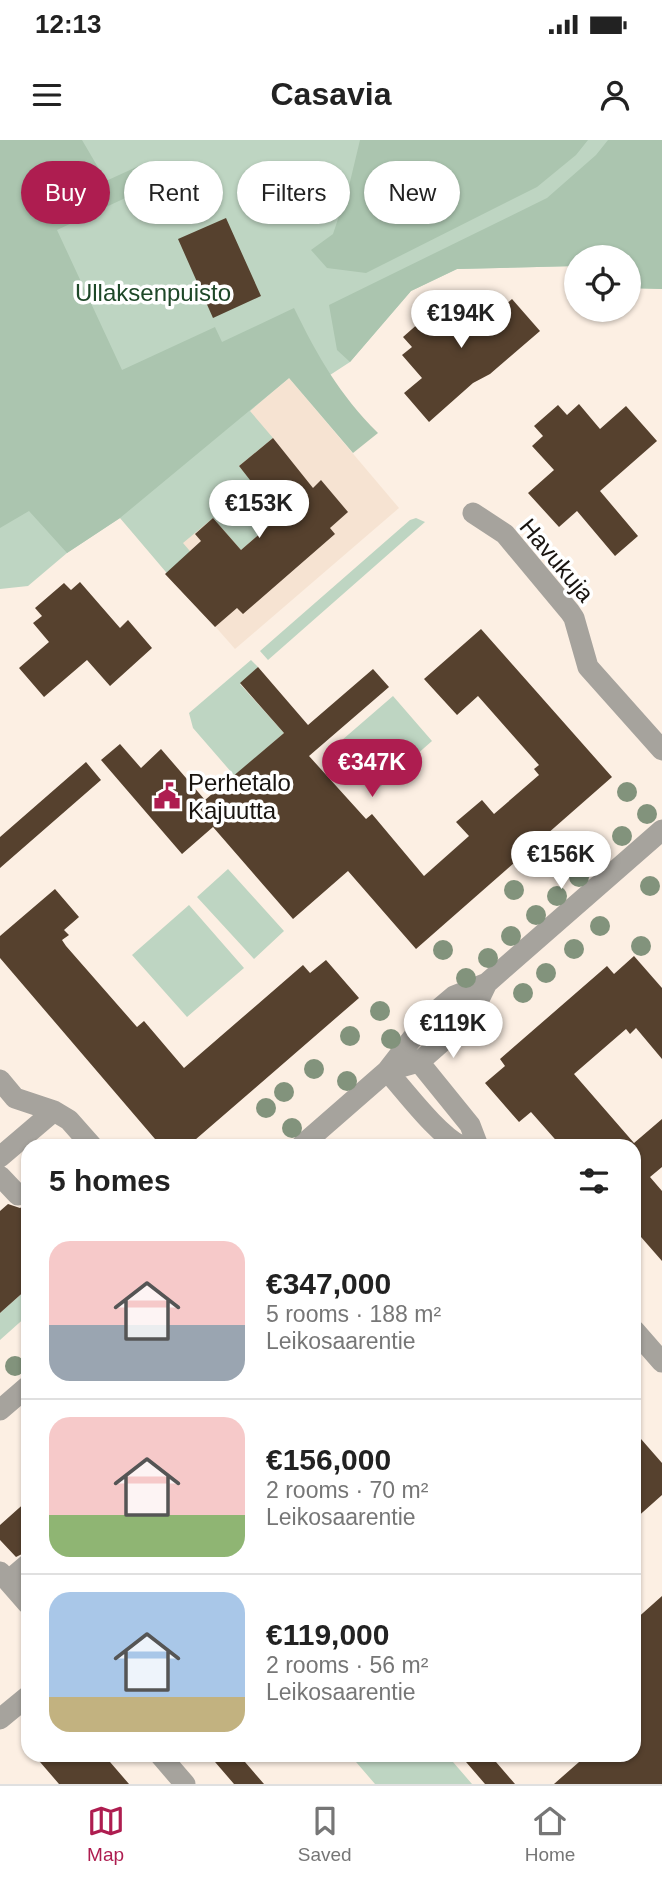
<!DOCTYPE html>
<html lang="en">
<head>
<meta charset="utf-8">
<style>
  body { margin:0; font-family:Arial,sans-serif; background:#f6f6f6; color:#222; height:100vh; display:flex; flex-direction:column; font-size:26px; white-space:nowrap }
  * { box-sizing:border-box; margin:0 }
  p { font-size:23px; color:#767676 }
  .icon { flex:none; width:38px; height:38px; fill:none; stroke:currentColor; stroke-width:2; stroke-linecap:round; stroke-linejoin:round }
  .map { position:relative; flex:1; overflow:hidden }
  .sheet { position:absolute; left:21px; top:999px; width:620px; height:623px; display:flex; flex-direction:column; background:#fff; border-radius:21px; box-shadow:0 2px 5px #0004 }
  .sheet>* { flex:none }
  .banner { position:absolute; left:21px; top:21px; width:621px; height:63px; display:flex; gap:14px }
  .controls { position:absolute; left:564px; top:105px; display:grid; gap:14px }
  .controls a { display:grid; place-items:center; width:77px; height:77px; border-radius:50%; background:#fff; box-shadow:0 2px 5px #0004; font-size:35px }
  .price { position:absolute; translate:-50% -60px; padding:0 16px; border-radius:24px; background:#fff; color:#222; font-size:23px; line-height:46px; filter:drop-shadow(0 2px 4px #0008) }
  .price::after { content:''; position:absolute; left:50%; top:42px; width:21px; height:16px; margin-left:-10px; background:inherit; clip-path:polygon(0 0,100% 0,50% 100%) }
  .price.active { background:#ae1d50; color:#fff }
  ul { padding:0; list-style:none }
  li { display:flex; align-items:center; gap:21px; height:175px; padding:0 28px }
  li+li { border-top:2px solid #e0e0e0 }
  li span { display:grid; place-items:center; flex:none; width:196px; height:140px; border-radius:21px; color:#555 }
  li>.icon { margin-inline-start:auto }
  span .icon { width:84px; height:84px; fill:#fffc; stroke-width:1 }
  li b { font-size:30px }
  h2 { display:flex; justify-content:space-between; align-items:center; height:84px; padding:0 28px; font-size:30px }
  .tag { padding:0 24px; border-radius:32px; background:#fff; box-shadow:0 2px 5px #0004; font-size:24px; line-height:63px }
  .tag.active { background:#ae1d50; color:#fff }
  .status { display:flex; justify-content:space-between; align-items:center; height:49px; padding:0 35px; background:#fff; direction:ltr }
  .status svg { height:19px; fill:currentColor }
  header { display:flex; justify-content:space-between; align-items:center; height:91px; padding:0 28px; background:#fff; font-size:32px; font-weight:700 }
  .dock { display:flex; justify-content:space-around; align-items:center; height:98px; border-top:2px solid #e0e0e0; background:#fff; font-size:19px; color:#767676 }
  .dock a { display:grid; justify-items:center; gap:4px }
  .dock .active { color:#ae1d50 }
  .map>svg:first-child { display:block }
  .built { fill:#f6e3d2 }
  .green { fill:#bed5c2 }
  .forest { fill:#abc5af }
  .building { fill:#56412e }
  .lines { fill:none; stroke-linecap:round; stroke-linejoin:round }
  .minor { stroke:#a6a39d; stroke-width:21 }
  .tree { fill:#82937c }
  .labels { text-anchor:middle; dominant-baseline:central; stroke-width:7; stroke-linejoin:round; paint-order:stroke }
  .park-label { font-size:24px; fill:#1e4828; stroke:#fff }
  .street-label { font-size:24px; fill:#191410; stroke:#fff }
  .poi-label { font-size:24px; fill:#191410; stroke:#fff; text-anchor:start }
</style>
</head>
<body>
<div class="status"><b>12:13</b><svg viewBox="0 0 49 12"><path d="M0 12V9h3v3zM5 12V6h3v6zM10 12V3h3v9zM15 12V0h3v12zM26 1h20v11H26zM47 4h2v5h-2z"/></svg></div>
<header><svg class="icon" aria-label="menu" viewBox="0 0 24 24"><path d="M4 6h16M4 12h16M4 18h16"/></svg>Casavia<svg class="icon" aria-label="person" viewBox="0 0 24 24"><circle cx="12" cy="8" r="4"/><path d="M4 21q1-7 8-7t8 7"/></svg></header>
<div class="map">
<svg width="662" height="1644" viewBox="0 0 662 1644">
  <rect width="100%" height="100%" fill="#fcefe3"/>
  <path class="built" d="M289 238 399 368 235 509 120 378Z"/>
  <path class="green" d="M0 0H662V149L628 148V117H576V126L457 129 411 151 350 222 330 235 289 238 250 271 273 298 239 326 280 376 241 410 213 378 183 403 213 438 188 458 120 378 67 413 28 446 0 449Z
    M416 378 425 382 268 520 260 511 410 380Z
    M251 520 258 527 240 544 284 593 239 632 252 656 193 588 189 573Z
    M393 556 432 601 373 653 334 607Z
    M228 729 284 791 254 819 197 757Z
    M189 765 244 828 187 877 132 815Z
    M28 1148V1175L0 1200V1173Z
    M350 1615H447L472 1644H375Z"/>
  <path class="forest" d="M0 0H82L106 41 143 24 153 45 57 90 122 230 215 187 222 202 294 168C318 217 339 254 378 293L353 313 289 238 120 378 67 413 29 371 0 388Z
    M360 0H588L576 15 537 47 366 133 327 128 311 110 333 94 349 46Z
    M608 0H662V149L628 148V117H576V126L457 129 411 151 350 222 337 210 329 165 547 58 596 15Z"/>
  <path class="building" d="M226 78 261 156 213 178 178 99Z
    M454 152 463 162 466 160 486 182 512 159 540 191 490 234 473 243 429 282 404 253 422 238 402 215 412 207 403 197Z
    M579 264 600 289 626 266 657 301 600 351 638 396 615 416 577 371 559 387 528 353 554 330 532 306 543 296 534 286 558 265 567 275Z
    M273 298 313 348 321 340 348 372 330 388 335 394 243 474 237 468 215 487 165 434 201 401 195 394 213 378 241 410 279 377 239 326Z
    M80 442 120 488 128 480 152 508 110 546 87 520 44 557 19 528 49 502 33 483 42 476 35 468 64 443 71 450Z
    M481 489 612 637 416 809 348 731 293 779 213 687 182 714 101 620 120 604 141 628 161 609 205 660 284 593 240 543 258 527 308 585 373 529 389 547 309 616 366 679 372 674 424 736 469 696 456 682 482 660 494 674 539 635 534 629 539 625 478 556 457 575 424 539Z
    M86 622 101 640 0 728V697Z
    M55 749 79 777 64 790 69 795 62 800 66 806 137 887 144 881 184 928 303 825 310 833 326 820 359 858 188 1006H161L0 818V796Z
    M634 816 662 848V919L636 888 630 894 626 889 574 934 634 1003 662 979V1027L650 1037 662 1051V1121L634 1089V1006H561L531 972 519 982 485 943 505 926 500 919 607 826 614 834Z
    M28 1063V1148L0 1173V1071L8 1064 20 1068Z
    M634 1291 662 1323V1355L634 1380Z
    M28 1360V1411L16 1417 0 1400V1385Z
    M662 1456V1644H554L587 1615H634V1481Z
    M34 1615H104L129 1644H59Z
    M209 1615H239L264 1644H234Z
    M460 1615H490L515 1644H485Z"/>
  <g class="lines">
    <path class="minor" d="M473 373 505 394 570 472 574 478 588 527 662 610
      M419 922 470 985 478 1006
      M387 931 419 922 460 886 471 876 487 843
      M387 931C406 952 437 994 461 1006
      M0 940 15 958 54 971 69 980 92 1006
      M301 1006 387 931 428 878 454 856 487 843 662 690
      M0 1017 54 971
      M0 1036 18 1055
      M634 1190 662 1222
      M0 1270 28 1246
      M0 1432 28 1464
      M8 1441 28 1424
      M0 1579 28 1556
      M160 1615 185 1644"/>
  </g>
  <g class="tree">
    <circle cx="627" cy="652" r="10"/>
    <circle cx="647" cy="674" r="10"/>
    <circle cx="622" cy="696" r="10"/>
    <circle cx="597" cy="719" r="10"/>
    <circle cx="579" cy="737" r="10"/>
    <circle cx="650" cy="746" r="10"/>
    <circle cx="514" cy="750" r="10"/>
    <circle cx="557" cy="756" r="10"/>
    <circle cx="536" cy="775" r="10"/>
    <circle cx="600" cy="786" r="10"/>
    <circle cx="511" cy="796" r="10"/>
    <circle cx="641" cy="806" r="10"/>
    <circle cx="574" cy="809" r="10"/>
    <circle cx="443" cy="810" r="10"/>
    <circle cx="488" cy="818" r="10"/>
    <circle cx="546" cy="833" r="10"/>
    <circle cx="466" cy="838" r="10"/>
    <circle cx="523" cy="853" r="10"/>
    <circle cx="380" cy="871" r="10"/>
    <circle cx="491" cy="880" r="10"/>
    <circle cx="350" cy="896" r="10"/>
    <circle cx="391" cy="899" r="10"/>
    <circle cx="314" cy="929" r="10"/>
    <circle cx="347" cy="941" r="10"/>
    <circle cx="284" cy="952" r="10"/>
    <circle cx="266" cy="968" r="10"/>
    <circle cx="292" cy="988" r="10"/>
    <circle cx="15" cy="1226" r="10"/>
  </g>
  <defs>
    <g id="civic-bare" transform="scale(2.1)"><path d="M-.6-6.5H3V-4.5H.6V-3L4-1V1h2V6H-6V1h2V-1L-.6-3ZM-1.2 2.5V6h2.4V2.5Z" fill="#ae1d50" stroke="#fff" stroke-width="2.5" paint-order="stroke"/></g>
  </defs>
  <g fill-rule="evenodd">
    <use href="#civic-bare" x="167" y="656"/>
  </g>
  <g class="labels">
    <g class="park-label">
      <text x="153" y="152">Ullaksenpuisto</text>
    </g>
    <g class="street-label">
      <text transform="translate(557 420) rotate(50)">Havukuja</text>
    </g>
    <g class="poi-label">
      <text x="188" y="642">Perhetalo<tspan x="188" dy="28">Kajuutta</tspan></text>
    </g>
  </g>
</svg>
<div class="controls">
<a><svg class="icon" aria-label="locate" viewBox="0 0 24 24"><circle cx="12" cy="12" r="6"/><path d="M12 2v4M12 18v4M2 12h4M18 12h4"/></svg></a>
</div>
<b class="price" style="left:461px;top:210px">€194K</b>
<b class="price" style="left:259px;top:400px">€153K</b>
<b class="price active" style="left:372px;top:659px">€347K</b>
<b class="price" style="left:561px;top:751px">€156K</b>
<b class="price" style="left:453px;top:920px">€119K</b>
<div class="banner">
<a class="tag active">Buy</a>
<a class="tag">Rent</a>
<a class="tag">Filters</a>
<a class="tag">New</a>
</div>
<section class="sheet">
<h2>5 homes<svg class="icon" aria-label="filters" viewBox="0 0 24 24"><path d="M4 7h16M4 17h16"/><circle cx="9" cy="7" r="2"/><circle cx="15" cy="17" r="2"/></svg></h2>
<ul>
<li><span style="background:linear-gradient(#f6c9c9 60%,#9aa5b1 0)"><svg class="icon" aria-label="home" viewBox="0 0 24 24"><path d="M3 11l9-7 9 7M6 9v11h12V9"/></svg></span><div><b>€347,000</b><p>5 rooms · 188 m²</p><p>Leikosaarentie</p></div></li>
<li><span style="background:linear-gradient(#f6c9c9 70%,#8fb573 0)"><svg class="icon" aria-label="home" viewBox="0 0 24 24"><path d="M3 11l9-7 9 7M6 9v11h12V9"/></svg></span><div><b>€156,000</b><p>2 rooms · 70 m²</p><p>Leikosaarentie</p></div></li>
<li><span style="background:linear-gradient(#a9c7e8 75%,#c2b280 0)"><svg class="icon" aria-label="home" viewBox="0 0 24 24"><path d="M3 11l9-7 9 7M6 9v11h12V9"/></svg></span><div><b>€119,000</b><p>2 rooms · 56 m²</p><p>Leikosaarentie</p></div></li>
</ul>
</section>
</div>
<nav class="dock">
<a class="active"><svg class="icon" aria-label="map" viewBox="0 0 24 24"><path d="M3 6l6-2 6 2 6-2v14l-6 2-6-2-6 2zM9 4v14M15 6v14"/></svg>Map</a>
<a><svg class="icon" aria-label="saved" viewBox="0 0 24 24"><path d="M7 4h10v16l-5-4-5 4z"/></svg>Saved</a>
<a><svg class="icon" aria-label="home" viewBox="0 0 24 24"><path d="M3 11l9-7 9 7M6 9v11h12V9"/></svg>Home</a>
</nav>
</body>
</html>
